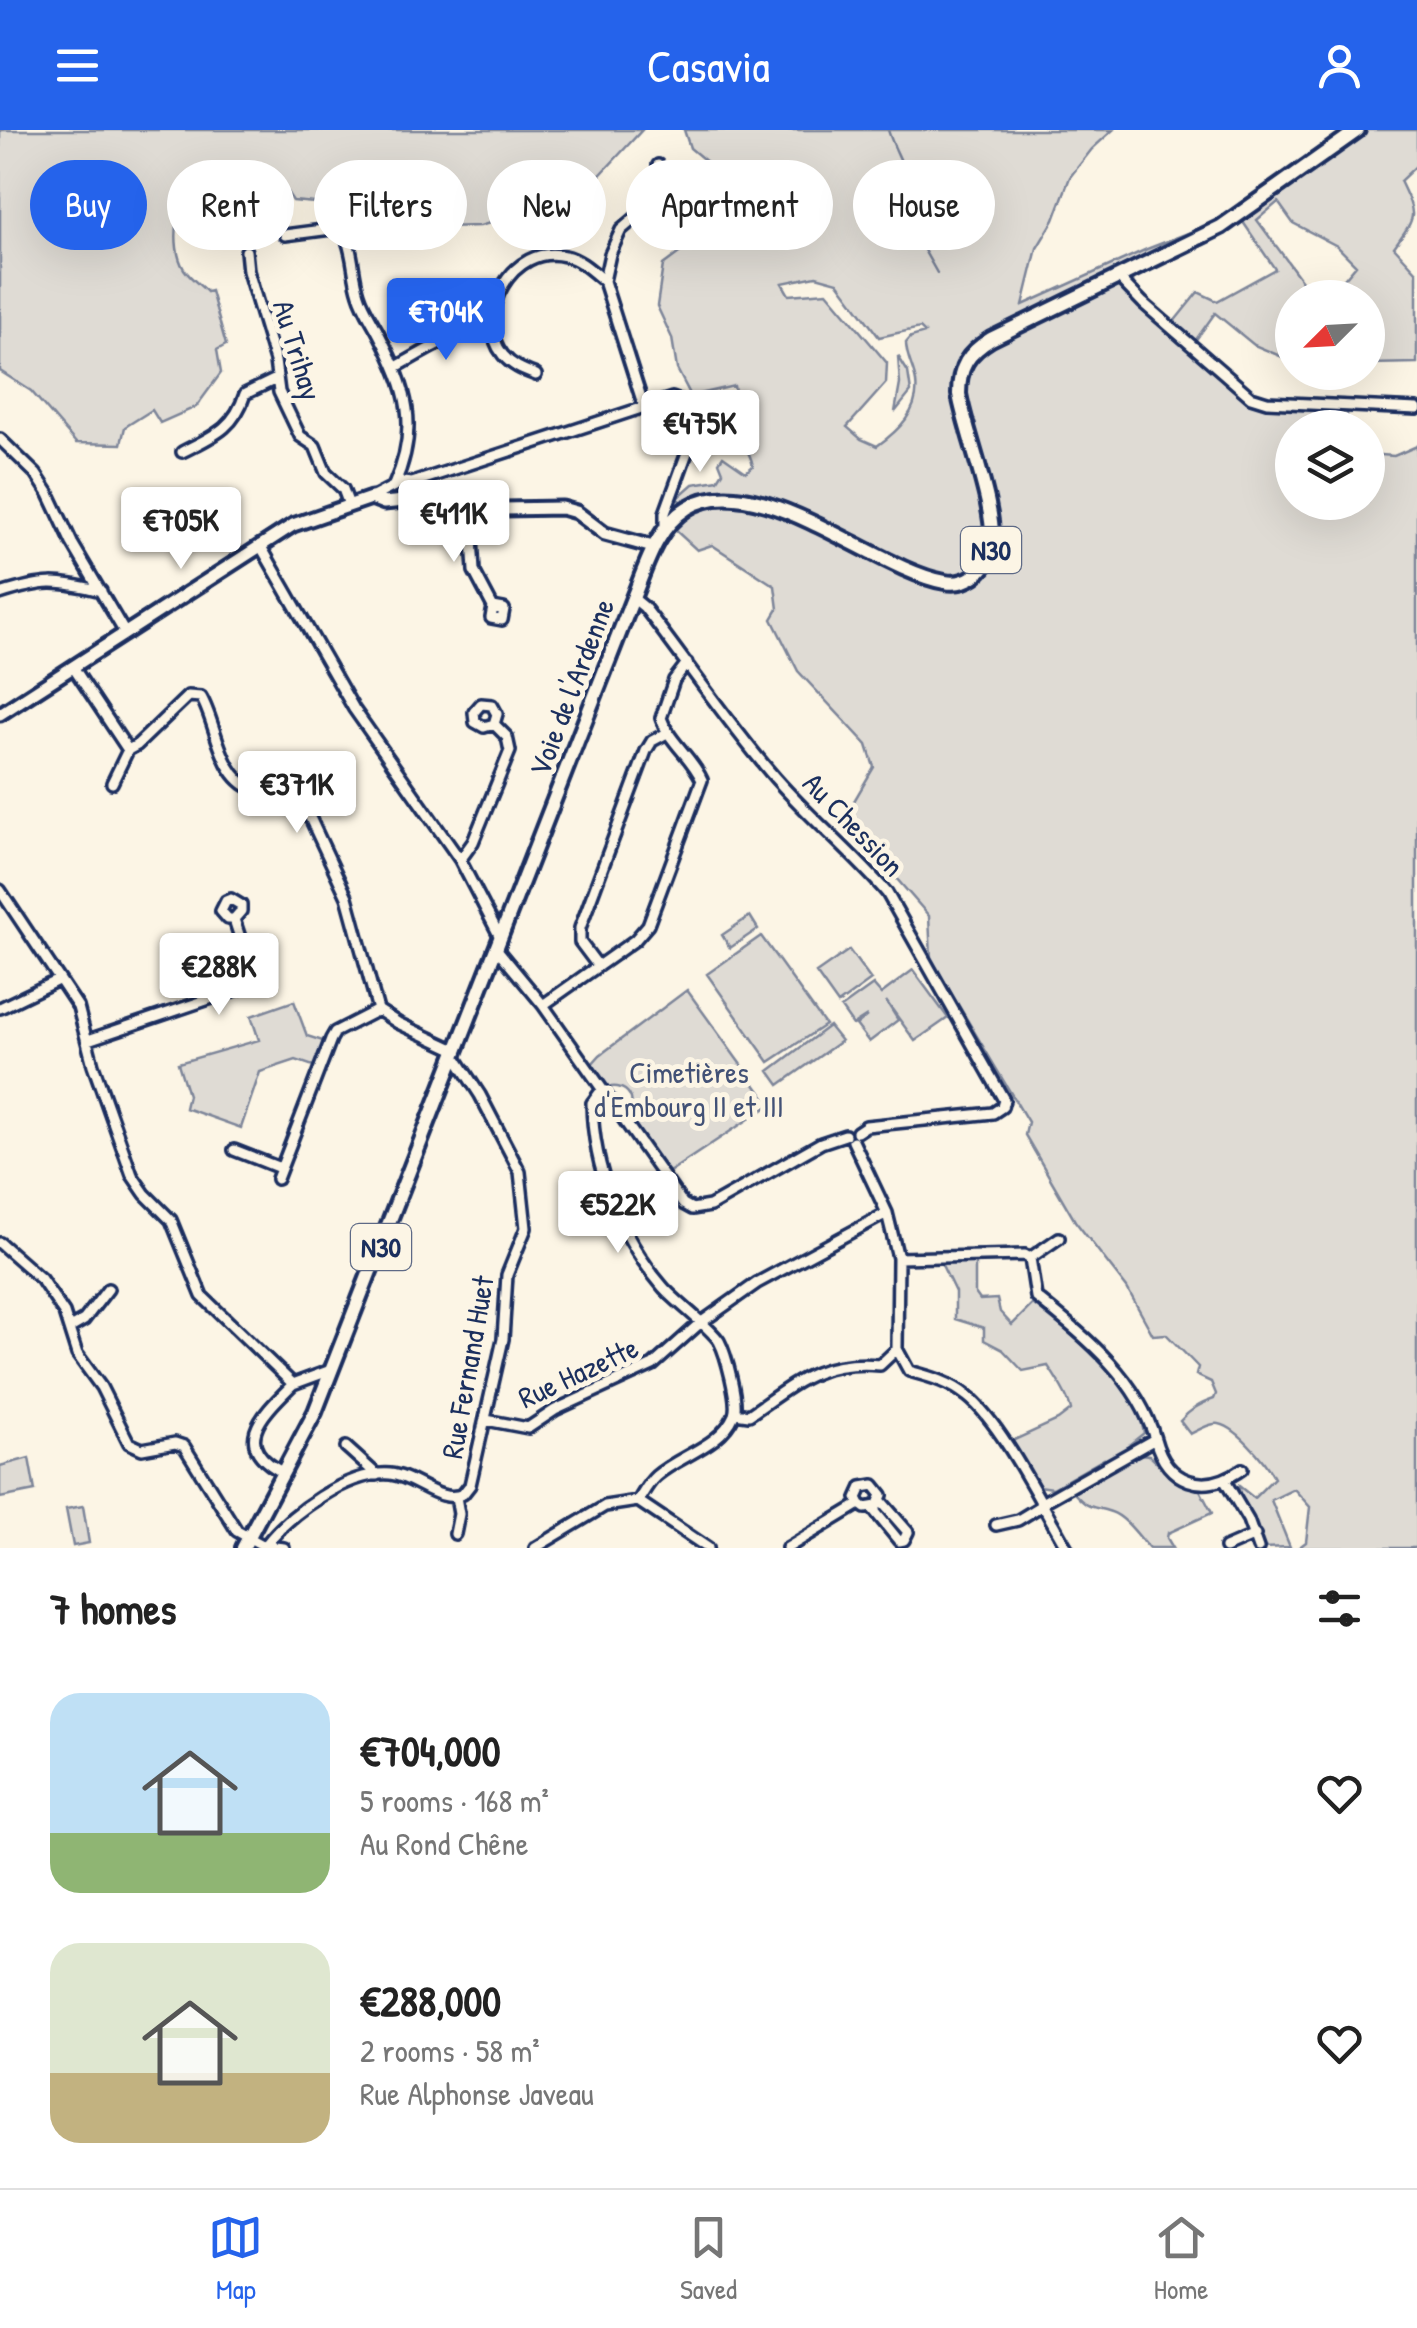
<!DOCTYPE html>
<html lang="en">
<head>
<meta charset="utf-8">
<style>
  body { margin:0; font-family:"Patrick Hand",sans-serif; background:#f6f6f6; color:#222; height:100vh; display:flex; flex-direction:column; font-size:38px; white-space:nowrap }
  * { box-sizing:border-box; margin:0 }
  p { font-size:32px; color:#767676 }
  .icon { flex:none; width:55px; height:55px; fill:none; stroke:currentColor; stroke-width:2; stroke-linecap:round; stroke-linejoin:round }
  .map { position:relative; height:1418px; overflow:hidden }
  .side { display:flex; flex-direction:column; background:#fff; flex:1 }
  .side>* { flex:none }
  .banner { position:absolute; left:30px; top:30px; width:1358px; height:90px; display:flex; gap:20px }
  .needle { width:65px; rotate:246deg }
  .fabs { position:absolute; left:1275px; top:150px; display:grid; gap:20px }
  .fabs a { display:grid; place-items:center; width:110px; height:110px; border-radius:50%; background:#fff; box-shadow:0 10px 40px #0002; font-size:50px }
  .price { position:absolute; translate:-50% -85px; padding:0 22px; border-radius:10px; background:#fff; color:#222; font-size:32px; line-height:65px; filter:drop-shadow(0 2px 5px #0008) }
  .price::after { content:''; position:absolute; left:50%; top:60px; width:30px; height:22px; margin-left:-15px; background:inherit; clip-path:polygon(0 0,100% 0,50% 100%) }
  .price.on { background:#2563eb; color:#fff }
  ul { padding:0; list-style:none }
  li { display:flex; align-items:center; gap:30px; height:250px; padding:0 50px }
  li span { display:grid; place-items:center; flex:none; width:280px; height:200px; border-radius:30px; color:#555 }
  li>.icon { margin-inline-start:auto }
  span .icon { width:120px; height:120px; fill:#fffc; stroke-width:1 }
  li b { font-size:42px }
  h2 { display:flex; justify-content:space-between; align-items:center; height:120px; padding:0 50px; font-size:42px }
  .tag { padding:0 35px; border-radius:45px; background:#fff; box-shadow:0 10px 40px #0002; font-size:35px; line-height:90px }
  .tag.on { background:#2563eb; color:#fff }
  header { display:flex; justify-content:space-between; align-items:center; height:130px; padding:0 50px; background:#2563eb; color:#fff; font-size:45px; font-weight:600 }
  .dock { display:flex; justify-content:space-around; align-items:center; height:140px; border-top:2px solid #e0e0e0; background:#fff; font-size:28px; color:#767676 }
  .dock a { display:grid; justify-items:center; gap:5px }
  .dock .on { color:#2563eb }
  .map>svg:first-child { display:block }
  .green { fill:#dfdbd4; stroke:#7d8599; stroke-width:2.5; fill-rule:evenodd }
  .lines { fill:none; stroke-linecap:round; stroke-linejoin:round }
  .stream { stroke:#767f94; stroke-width:2.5 }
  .street-casing { stroke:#1b2f5e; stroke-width:16 }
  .secondary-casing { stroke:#1b2f5e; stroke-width:19 }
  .primary-casing { stroke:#1b2f5e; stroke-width:20 }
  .street { stroke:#fcf5e5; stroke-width:9 }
  .secondary { stroke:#fcf5e5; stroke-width:11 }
  .primary { stroke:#fcf5e5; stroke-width:12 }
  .labels { text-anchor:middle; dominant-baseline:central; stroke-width:10; stroke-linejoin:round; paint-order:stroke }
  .shield { fill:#fcf5e5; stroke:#5e6a86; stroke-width:2.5 }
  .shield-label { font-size:28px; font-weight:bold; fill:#1b2f5e }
  .street-label { font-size:30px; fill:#1b2f5e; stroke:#fcf5e5 }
  .park-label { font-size:30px; fill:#425176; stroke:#fcf5e5 }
</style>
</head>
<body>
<header><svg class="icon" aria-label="menu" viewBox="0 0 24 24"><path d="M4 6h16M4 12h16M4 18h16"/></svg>Casavia<svg class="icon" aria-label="person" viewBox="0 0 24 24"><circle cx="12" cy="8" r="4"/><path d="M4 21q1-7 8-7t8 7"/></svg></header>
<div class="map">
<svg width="1417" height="1418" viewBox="0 0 1417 1418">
  <rect width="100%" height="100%" fill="#fcf5e5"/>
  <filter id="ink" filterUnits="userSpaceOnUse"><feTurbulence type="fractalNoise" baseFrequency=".01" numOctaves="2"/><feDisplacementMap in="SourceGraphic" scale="20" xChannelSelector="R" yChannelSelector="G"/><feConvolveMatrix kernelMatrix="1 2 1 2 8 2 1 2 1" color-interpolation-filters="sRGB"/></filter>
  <g filter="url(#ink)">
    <path class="green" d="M0 0H642L590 56 570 69 480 96 441 97 394 90 375 54 332 80 315 73 293 71 280 52 200 54C175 64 170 118 184 139 190 148 200 155 207 162L211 161 226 215 217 220 221 243 196 277 160 293 152 280 125 297 121 314 76 313 31 261 0 241Z
      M684 0H1113L1092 19 1070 47 1054 90 1037 118 1023 175 1147 119 1219 91 1364 0H1417V35L1400 51C1417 87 1417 85 1394 117L1417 142V233L1368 234V168H1292V231L1254 215 1215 183 1190 218 1251 272 1261 276 1347 280V297L1292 298V372H1368V324L1394 326 1417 316V1418H1298L1306 1412 1310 1377 1294 1359 1271 1370 1290 1417 1262 1418C1258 1396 1238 1375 1239 1356L1254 1368 1274 1348C1266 1332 1233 1291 1214 1294 1206 1295 1197 1301 1190 1304L1180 1291C1190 1280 1199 1274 1214 1269L1216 1264 1211 1252 1196 1245 1198 1237 1166 1204 1153 1205 1127 1158 1075 1091 1025 1005 1028 992 931 829 929 786 844 688 874 637 867 615 798 541 772 489 778 479 775 456 712 415 697 420 674 399 691 385 708 378 702 365 682 373 677 368 693 354 718 350 723 342 719 332 723 326 746 342 753 336C749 316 732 298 717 284L737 274 734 256 691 266 677 239 672 208 657 176 663 135 694 112 757 95 759 91 714 38 690 18ZM1278 72 1293 93 1337 116 1356 135 1334 161 1305 155 1257 90ZM1243 92 1275 139 1217 171 1198 162 1173 193 1134 159 1133 149ZM816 146 838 152 879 207 920 198 925 203 911 207 906 213C906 227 914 238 916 252 920 281 898 301 877 316L861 309 847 297 886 253 887 233 827 162 789 165 782 153Z
      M898 226 908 242 911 262 895 282 900 254Z
      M750 786 758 799 730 818 722 805Z
      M761 806 825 895 769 932 707 844Z
      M849 820 871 850 838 874 816 843Z
      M913 840 948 888 915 911 886 871 898 890 869 912 856 895 867 886 853 895 841 878 873 855 881 864Z
      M687 860 770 975 669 1042 627 987C639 971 627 952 607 958L591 935 600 925Z
      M294 871 307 906 326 912 316 937 296 930 260 942 241 998 185 978 188 965 178 933 259 910 251 886Z
      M829 896 841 911 779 955 769 941Z
      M975 1132V1163L980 1170 997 1169 1000 1182 1012 1195 1033 1174C1073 1206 1135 1250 1144 1303L1130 1314 1140 1324 1149 1325 1177 1352 1200 1360 1212 1383 1168 1403 1167 1408 1173 1418H1149C1139 1407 1126 1387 1111 1382 1092 1375 1090 1381 1074 1363L1111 1340 1104 1329 1053 1358 1039 1356 1012 1311 1058 1290 1071 1280C1069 1267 1056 1248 1048 1236L1023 1241 1003 1220 984 1210V1198L955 1189V1162L941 1133Z
      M29 1328 35 1361 0 1368V1336Z
      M83 1376 89 1413 73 1416 66 1379Z"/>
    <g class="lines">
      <path class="stream" d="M888 0C899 35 918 48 907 90L937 143"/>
      <g class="street-casing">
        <path id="street" d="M658 35 670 58 686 69
          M285 105 331 99 344 103C354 122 352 143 359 164 363 178 373 192 380 206 407 259 420 297 394 355
          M246 121 248 141 275 231 279 262 300 306 315 316 326 343 343 359 349 375
          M1118 147 1143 173 1251 267 1267 272 1417 279
          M396 237C427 221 456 197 492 204
          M536 245C523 240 512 236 503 225 472 186 513 112 565 126 580 129 593 142 604 151
          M644 277 604 151 610 124 621 100 670 58
          M0 309 36 344 49 364 72 413 125 503
          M182 322C213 306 234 299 245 264L276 249
          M371 368 402 352 412 353 672 268 683 272 700 287
          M470 375 474 441 493 477 491 488 502 490 504 479 493 477
          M665 398V383L700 287 722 275
          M260 415 354 579 460 730 500 807
          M0 464C44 450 56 450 101 461
          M633 468 644 477C686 531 725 589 770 642 806 685 850 720 887 763L1004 970 1002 977 993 983 866 996 857 1002
          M73 537 128 620 112 653
          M128 620 137 615 188 566 201 567C217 594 219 646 253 659 275 648 282 638 298 662L347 767 378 880 398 893 456 920
          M460 730 473 712 510 621 507 607 494 594 497 584 492 575 481 574 474 582 475 592 484 597 494 594
          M0 760 78 877 93 935 132 1045 145 1064 171 1090 202 1166 293 1254 331 1240
          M496 818 543 875 683 1074 692 1079 710 1076 821 1013 845 1005
          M598 836 580 812V798L646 621 652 611 667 603
          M543 875 635 810 648 795 702 650C692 627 669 612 661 588L674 550 687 533
          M0 878 58 850
          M88 910 239 859C254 837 241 813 234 789H228L221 781 226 771 231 769 241 775V781L234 789
          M601 961 592 973C593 1039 620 1107 663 1157 676 1172 710 1197 719 1211 726 1224 739 1272 734 1285 721 1316 680 1325 656 1346 648 1353 644 1362 638 1371
          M853 1011 887 1083 898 1128 897 1219
          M234 1020 280 1038
          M277 1049 331 909 335 902 378 880
          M0 1113 41 1149 64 1183 77 1224 101 1257 129 1313 142 1319 175 1313 184 1316 237 1401 266 1417
          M898 1128 1025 1125 1030 1128 1036 1167C1084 1206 1137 1247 1155 1309L1040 1374
          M1030 1128 1059 1108
          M70 1198 84 1190 108 1159
          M735 1283 749 1285C797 1252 819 1230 880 1235L897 1219 909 1241C931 1247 950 1252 967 1266 1002 1293 1043 1378 1067 1418
          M486 1290 528 1298 555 1280 653 1235 699 1194 757 1153 887 1083
          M1155 1309C1167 1353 1204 1366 1242 1339
          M346 1317 377 1345
          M284 1343C229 1315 262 1285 293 1254
          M1225 1351 1248 1390 1258 1418
          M638 1371 708 1418
          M872 1378 899 1411 904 1410 908 1402 881 1371
          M996 1395 1018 1390 1041 1376
          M455 1404 459 1384 456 1367
          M265 1416C289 1384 348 1341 390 1344 415 1346 440 1375 463 1364L470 1355 503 1209 507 1145 526 1098 520 1042 480 965 454 925
          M265 1416 284 1418
          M535 1418 605 1376 638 1371
          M787 1418 860 1374 865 1378 877 1376 882 1365 874 1355 862 1357 857 1368 860 1374
          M1225 1418 1255 1405"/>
      </g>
      <g class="secondary-casing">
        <path id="secondary" d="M0 584 293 395 371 368 384 373 413 370 503 379 562 378 576 382 605 404 653 417"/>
      </g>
      <g class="primary-casing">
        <path id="primary" d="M243 1418 315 1282 633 468C646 436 656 398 687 378 755 334 875 440 945 452 966 456 986 442 991 421 999 384 966 305 959 264 959 237 968 223 991 209L1221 97 1358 0"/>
      </g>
      <use href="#street" class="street"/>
      <use href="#secondary" class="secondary"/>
      <use href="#primary" class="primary"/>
    </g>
  </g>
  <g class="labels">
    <g class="shield">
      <rect x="961" y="397" width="60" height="46" rx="8"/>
      <rect x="351" y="1094" width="60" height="46" rx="8"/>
    </g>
    <g class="shield-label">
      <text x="991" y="420">N30</text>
      <text x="381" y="1117">N30</text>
    </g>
    <g class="street-label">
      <text transform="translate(298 220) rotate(73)">Au Trihay</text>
      <text transform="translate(571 557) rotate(-69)">Voie de l'Ardenne</text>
      <text transform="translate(854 694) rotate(46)">Au Chession</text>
      <text transform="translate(467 1237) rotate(-80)">Rue Fernand Huet</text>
      <text transform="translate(578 1242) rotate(-25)">Rue Hazette</text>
    </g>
    <g class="park-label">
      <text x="689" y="942">Cimetières<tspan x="689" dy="34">d'Embourg II et III</tspan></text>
    </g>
  </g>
</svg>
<div class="fabs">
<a><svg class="needle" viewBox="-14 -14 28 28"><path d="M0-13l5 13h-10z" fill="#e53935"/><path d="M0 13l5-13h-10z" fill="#767676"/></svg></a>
<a><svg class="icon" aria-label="layers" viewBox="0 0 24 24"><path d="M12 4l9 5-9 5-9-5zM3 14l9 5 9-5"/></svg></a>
</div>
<b class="price on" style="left:446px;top:233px">€704K</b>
<b class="price" style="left:700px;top:345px">€475K</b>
<b class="price" style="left:454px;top:435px">€411K</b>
<b class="price" style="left:181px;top:442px">€705K</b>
<b class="price" style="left:297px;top:706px">€371K</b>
<b class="price" style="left:219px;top:888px">€288K</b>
<b class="price" style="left:618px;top:1126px">€522K</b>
<div class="banner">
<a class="tag on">Buy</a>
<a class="tag">Rent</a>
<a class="tag">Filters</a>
<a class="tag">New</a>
<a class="tag">Apartment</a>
<a class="tag">House</a>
</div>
</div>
<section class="side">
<h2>7 homes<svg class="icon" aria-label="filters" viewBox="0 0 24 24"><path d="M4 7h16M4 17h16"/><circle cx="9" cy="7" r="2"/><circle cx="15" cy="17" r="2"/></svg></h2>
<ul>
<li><span style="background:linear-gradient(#bfe0f5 70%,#8fb573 0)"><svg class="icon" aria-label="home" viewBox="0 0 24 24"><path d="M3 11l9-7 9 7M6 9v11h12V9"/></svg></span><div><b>€704,000</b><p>5 rooms · 168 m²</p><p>Au Rond Chêne</p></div><svg class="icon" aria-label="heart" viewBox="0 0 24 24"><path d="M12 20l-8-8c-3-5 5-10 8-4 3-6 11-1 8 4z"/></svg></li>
<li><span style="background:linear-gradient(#dfe7d0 65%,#c2b280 0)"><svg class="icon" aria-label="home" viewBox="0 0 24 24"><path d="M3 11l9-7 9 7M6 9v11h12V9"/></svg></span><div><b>€288,000</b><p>2 rooms · 58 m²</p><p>Rue Alphonse Javeau</p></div><svg class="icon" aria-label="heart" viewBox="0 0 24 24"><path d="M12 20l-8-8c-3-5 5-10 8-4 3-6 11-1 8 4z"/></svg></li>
</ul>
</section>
<nav class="dock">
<a class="on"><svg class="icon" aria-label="map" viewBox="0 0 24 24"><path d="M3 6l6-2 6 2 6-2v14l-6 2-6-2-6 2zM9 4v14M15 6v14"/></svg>Map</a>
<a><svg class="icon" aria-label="saved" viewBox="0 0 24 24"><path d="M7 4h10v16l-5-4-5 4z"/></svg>Saved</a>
<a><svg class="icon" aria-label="home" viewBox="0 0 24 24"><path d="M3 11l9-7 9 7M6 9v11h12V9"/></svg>Home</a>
</nav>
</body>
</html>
